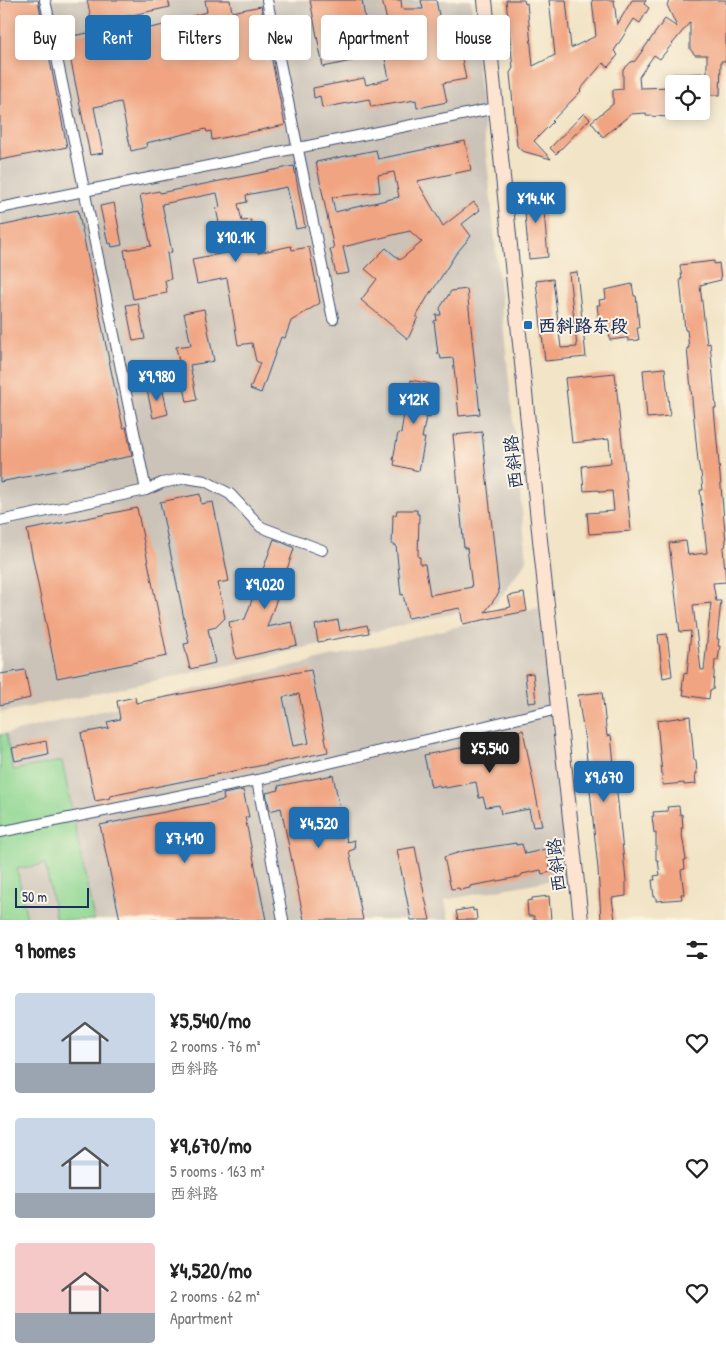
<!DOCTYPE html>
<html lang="en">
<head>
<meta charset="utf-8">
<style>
  body { margin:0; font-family:"Patrick Hand","LXGW WenKai TC",sans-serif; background:#f2f2f2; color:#222; height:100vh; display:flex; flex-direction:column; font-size:19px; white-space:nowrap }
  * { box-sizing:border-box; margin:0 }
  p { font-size:16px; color:#767676 }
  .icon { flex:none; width:28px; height:28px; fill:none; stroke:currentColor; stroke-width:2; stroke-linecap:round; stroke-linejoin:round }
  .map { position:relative; height:920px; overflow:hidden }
  .details { display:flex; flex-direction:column; background:#fff; flex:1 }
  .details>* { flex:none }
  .hud { position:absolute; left:15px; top:15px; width:696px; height:45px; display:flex; gap:10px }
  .buttons { position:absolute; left:665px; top:75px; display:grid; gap:10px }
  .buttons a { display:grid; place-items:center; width:45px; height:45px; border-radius:5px; background:#fff; box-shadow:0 2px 12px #0003; font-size:25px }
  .scale { position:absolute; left:15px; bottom:12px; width:74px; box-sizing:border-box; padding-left:5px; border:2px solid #1b2f5e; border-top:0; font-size:14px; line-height:18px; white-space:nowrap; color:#1b2f5e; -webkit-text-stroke:4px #fcf5e5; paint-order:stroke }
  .price { position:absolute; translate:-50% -42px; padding:0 11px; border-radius:5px; background:#1f6fb2; color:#fff; font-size:16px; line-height:32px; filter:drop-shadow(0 1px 2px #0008) }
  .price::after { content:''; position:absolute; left:50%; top:30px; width:15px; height:11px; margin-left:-8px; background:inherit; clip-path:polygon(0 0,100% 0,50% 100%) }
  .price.selected { background:#222; color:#fff }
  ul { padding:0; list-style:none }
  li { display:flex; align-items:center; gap:15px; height:125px; padding:0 15px }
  li span { display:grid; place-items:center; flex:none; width:140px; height:100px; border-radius:5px; color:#555 }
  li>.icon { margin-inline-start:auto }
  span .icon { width:60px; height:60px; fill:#fffc; stroke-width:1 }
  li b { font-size:21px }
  h2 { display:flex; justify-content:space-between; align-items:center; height:60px; padding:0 15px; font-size:21px }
  .chip { padding:0 18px; border-radius:5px; background:#fff; box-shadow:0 2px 12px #0003; font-size:18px; line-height:45px }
  .chip.selected { background:#1f6fb2; color:#fff }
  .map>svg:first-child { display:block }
  .industrial { fill:#cbc3b8 }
  .green { fill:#8ed792; stroke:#548378 }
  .building { fill:#f1a481; fill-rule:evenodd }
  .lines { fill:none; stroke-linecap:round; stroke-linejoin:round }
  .street-casing { stroke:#3b4a6e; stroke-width:12 }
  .secondary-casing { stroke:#3b4a6e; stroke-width:16 }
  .street { stroke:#fff; stroke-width:10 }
  .secondary { stroke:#fde4d1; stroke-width:14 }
  .poi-dot { fill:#1f6fb2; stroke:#fcf5e5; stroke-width:2 }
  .labels { text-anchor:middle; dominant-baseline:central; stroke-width:4; stroke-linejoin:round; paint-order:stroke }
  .poi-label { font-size:18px; font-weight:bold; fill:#1b2f5e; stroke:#fcf5e5; text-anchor:start }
  .street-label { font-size:18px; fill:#1b2f5e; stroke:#fcf5e5 }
</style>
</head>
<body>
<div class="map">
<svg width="726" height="920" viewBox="0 0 726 920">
  <rect width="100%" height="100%" fill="#fcf5e5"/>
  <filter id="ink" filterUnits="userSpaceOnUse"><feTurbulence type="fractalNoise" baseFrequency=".02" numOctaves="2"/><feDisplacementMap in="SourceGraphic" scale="10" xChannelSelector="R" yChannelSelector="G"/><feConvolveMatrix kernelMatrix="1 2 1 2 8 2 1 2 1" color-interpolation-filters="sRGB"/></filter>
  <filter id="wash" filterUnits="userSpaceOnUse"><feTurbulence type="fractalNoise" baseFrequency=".0096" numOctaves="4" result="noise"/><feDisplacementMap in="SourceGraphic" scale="20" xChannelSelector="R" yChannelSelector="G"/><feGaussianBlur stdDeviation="1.12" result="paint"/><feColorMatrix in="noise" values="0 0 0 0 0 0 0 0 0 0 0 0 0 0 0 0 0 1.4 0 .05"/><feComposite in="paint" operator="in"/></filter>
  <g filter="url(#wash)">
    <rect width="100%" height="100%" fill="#f2e4c6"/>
    <path class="industrial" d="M0 0H471L527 561 495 604 225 666 0 713Z
      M541 607 567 877 445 900 449 920H0V735Z"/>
    <path class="green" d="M6 734 13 770 62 761 94 920H56L45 864 17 869 27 920H0V735Z"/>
    <g id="blocks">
      <path class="building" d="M0 0H38L67 147 0 160Z
        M87 0H168L170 7 118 18 122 34 192 19V16L207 12 205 0H230L232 12 261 6 285 125 212 140 211 131 207 132 206 129 146 143 147 147 131 151 121 102 94 107 103 153 90 155 66 37 94 32Z
        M310 0H362L367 31 388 25 382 0H401L402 9H423L421 0H436L442 30 465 25 466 33 457 34 466 79 443 83 447 102 423 107 417 108 416 100 371 107 369 99 322 108 320 96 314 98 313 88 364 78 366 85 389 79 382 43 371 57 323 67Z
        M506 0H524L525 4 527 3 533 66 555 55 549 0H566L571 48 596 36 592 0H614L617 25 632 0H646L644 4 649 8 640 23 634 19 614 51 618 55 608 67 603 63 580 90 581 91 552 121 553 122 534 141 551 159 522 151 517 146 510 73 513 68Z
        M670 0H726V61H721L720 95H701V84H674L673 74 707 73V55H695L690 49V22L660 59 654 55 639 77 640 88 674 87V117L646 116V113L631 114 603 137 591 122 613 104V90L623 89V70L631 62 635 61 665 19 677 27 667 5Z
        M584 113 590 119 556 154 550 148Z
        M465 141 471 170 417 181 443 226 474 202 480 210 462 224 471 236 455 255 431 293V291L416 317H418L408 339 361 300 377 279 365 269 386 248 400 260 422 242 410 231 343 247 349 273 336 275 330 249H334L316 162 376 150 378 159ZM394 172 399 197 335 212 332 197 380 192 378 175Z
        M294 166 305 227 296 229 287 187 246 195 247 202 238 204 242 221 251 220 258 253 291 246 292 250 309 247 320 303 291 321 285 338 281 337 261 393 250 389 260 363 256 361 252 343 238 345 227 278 197 284 192 259 225 253 216 208 220 207 217 193 162 204 172 252 167 253 171 279 165 280 167 293 133 299 124 250 151 246 140 195 159 191 160 193Z
        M542 189 548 257 529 259 523 191Z
        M114 203 122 245 112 247 111 243 108 244 100 206Z
        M78 210 123 428 126 427 132 456 0 482V226Z
        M714 261V264L719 263 721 280 700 285 707 344 710 343 716 408H714L726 542 725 547 723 548 726 582 713 583 716 601H721L717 639H719L718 646H720L718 660H715L713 690H710L709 699 683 695 684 690H682L684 673 687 674 691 631 680 632 669 543 686 541 688 555 707 553 700 490H703L701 472H700L698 461 687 348H689L687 330H685L680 279H682L680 265ZM711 603 704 670H701L693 605Z
        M577 272 586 357 545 361 536 281 553 279 561 348 577 347 569 273Z
        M632 284 634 296H636L637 304 639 328H637L639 340 628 341V338H625L610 340 609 331H603L602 326 600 327 597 305H600L599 300 606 299 605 290Z
        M467 289 480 414 459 416 453 358 441 359 440 354H438L434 321 437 320 436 315H441L440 308 451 291Z
        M138 303 145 339 133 341 126 305Z
        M204 309 214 361 190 365 197 400 187 402 176 347 191 345 184 313Z
        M665 368 670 416 647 418 643 370Z
        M615 373 631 531 589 534 587 513 614 511 612 491 600 492 599 490 584 491 582 466 611 463 609 439 572 443 565 378Z
        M411 380 436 385 430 418 426 417 422 438H425L419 471 394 465 395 460H393L398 433 401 434 408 385 410 386Z
        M162 387 168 414 153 418 147 390Z
        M482 432 499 593 485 612 511 607 508 596 524 593 527 611 463 624 460 608 408 618 403 594 401 595 396 545H392L393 515H396L397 510H417V514H419L418 557H420V564H425L430 595 472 587 467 548H464L453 435Z
        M200 494 201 504 213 502 229 581 218 583 225 618 216 627 208 629 215 663 190 669 184 644 189 643 160 502Z
        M137 508 167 656 57 678 27 530Z
        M274 539 293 547 294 549 267 627 292 622 297 645 236 659 229 622 245 619Z
        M338 620 340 631 367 625 369 633 318 642 315 625Z
        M667 634 672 676 663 678 658 635Z
        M25 670 30 698 0 705V674Z
        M311 670 328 752 110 796 111 798 95 801 81 733 109 728 107 722 120 719 117 701 135 697 136 703 257 679ZM299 694 309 743 293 746 283 697Z
        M533 673 536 702 528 703 525 674Z
        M602 692 607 736 611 735 626 881V896L612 898 615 920H601L598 869 585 741 578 695Z
        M690 716 694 760H696L697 774H695L696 784 684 785V783L663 785 657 721Z
        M523 730 542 826 533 827 529 809 501 814 499 805 486 807 483 797 479 798 476 782 446 788 445 786 440 788 439 785 431 787 424 755 470 746 471 744 492 740V742H496L515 738 514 732Z
        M46 741 48 754 15 761 12 748Z
        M333 775 347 842 354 840 355 849 349 851 363 920H304L281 808 270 811 266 793 279 790 278 786Z
        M243 790 249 817H245L266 920H120L100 825 224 800 223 794Z
        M679 806 680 815 682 814 683 828H681L686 860H684L685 869 681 870 684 894H681L682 899 656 901V897H654L652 880H655L654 876 660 875 658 860H656V833H654L652 816H654L653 812 668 811 667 807Z
        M516 843V845L522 844 525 854 546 849 551 872 542 874 541 870 522 874V875L519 877 470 886V888L460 890 459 888 451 889 444 857 464 851Z
        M415 847 424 893 430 920H411L397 850Z
        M549 896 551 920H534V916H528L527 901 532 900V898Z
        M473 908V911L476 910 477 920H458L456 911Z"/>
    </g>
  </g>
  <g filter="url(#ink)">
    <use href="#blocks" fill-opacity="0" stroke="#3b4a6e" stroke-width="1"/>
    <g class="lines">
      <g class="street-casing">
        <path id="street" d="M45 0 146 490
          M267 0 333 319
          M0 208 496 108
          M0 521 146 490 162 483 186 478 205 481 230 494 261 527 322 550
          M257 780 283 920
          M0 832 257 780 558 709"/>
      </g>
      <g class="secondary-casing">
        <path id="secondary" d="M485 0 540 540 581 920"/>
      </g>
      <use href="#street" class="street"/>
      <use href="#secondary" class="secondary"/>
    </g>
  </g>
  <rect class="poi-dot" x="523" y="320" width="10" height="10" rx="2.5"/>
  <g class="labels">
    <g class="poi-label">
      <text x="538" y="325">西斜路东段</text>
    </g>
    <g class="street-label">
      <text transform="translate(513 462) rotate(-96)">西斜路</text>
      <text transform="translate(556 865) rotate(-96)">西斜路</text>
    </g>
  </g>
</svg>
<div class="buttons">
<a><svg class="icon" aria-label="locate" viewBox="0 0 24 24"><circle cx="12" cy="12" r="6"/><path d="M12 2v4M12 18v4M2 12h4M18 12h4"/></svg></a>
</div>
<div class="scale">50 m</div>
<b class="price" style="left:536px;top:224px">¥14.4K</b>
<b class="price" style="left:236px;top:263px">¥10.1K</b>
<b class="price" style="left:157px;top:402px">¥9,980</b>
<b class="price" style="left:414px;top:425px">¥12K</b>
<b class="price" style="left:265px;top:610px">¥9,020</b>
<b class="price selected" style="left:490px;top:774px">¥5,540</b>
<b class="price" style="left:604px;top:803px">¥9,670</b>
<b class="price" style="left:319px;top:849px">¥4,520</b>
<b class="price" style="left:185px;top:864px">¥7,410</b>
<div class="hud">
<a class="chip">Buy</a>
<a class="chip selected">Rent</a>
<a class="chip">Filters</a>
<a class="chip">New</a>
<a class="chip">Apartment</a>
<a class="chip">House</a>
</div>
</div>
<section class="details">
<h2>9 homes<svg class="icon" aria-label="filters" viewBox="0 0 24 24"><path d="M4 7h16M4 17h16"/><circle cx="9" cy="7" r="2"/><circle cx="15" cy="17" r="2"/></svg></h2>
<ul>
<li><span style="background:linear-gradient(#c9d6e8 70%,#9aa5b1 0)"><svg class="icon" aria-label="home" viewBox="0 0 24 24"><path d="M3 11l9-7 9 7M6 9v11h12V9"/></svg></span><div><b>¥5,540/mo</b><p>2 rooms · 76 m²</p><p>西斜路</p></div><svg class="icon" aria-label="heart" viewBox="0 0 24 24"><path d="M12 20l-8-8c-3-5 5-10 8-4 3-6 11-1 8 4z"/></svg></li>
<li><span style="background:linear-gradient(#c9d6e8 75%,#9aa5b1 0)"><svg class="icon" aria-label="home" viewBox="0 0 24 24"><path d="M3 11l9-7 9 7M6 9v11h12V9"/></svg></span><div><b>¥9,670/mo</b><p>5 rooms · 163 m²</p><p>西斜路</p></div><svg class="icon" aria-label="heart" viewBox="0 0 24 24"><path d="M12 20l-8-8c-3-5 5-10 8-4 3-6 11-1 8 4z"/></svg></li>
<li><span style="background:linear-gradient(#f6c9c9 70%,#9aa5b1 0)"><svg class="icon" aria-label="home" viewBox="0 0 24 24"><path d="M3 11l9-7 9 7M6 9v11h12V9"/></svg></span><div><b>¥4,520/mo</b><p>2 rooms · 62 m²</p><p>Apartment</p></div><svg class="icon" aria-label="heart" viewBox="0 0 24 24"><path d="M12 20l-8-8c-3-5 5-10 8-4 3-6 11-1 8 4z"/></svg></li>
</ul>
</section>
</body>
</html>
